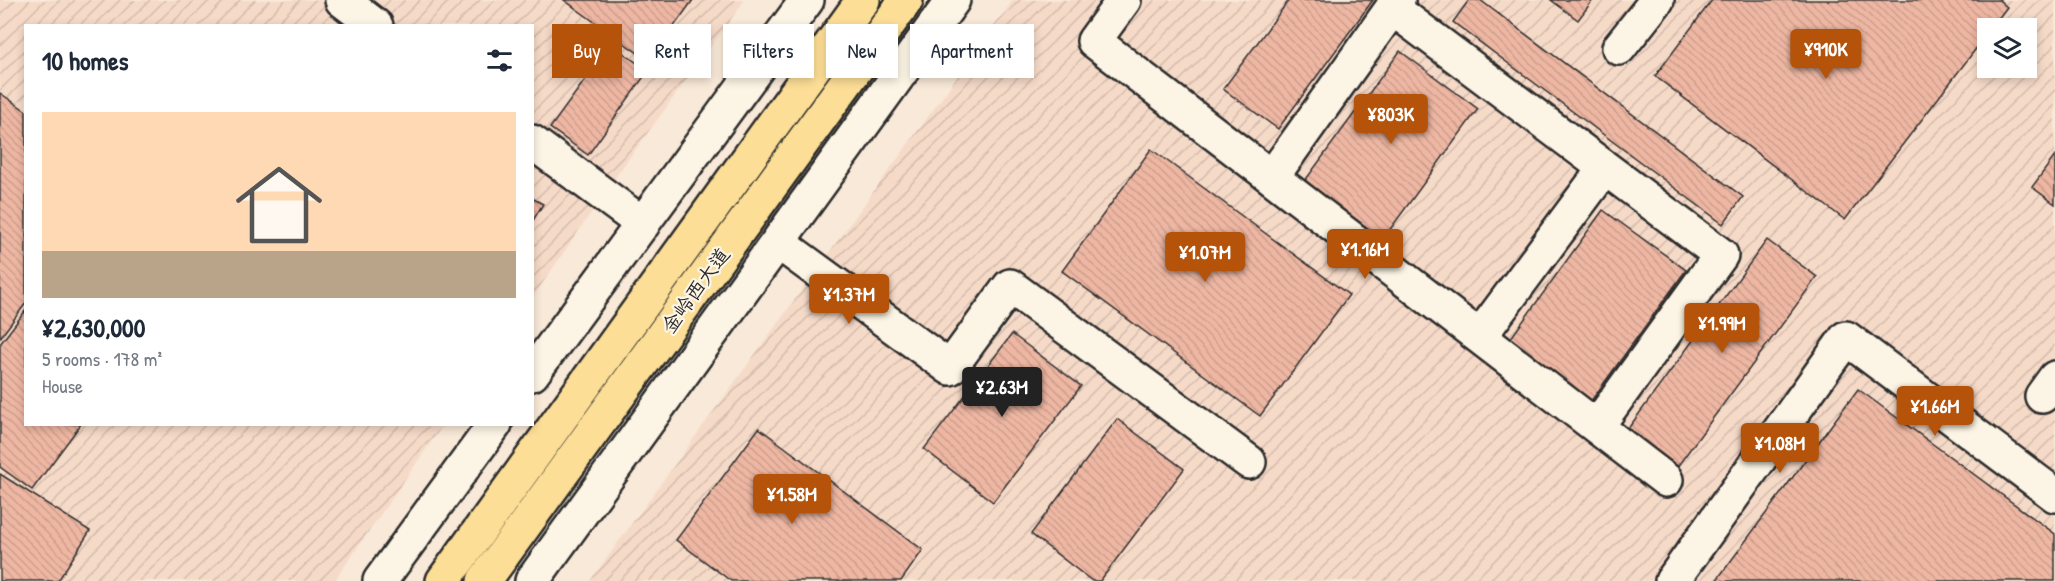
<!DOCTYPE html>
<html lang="en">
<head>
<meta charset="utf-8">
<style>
  body { margin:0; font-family:"Patrick Hand","LXGW WenKai TC",sans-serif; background:#f2f2f3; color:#1f2937; height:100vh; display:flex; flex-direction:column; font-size:22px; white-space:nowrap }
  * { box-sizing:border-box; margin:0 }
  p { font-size:20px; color:#747a83 }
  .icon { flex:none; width:33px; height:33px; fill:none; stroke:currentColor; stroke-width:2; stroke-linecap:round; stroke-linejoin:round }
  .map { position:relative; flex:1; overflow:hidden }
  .details { position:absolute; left:24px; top:24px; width:510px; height:402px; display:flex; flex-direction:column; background:#fff; border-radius:0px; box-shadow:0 3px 9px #0003 }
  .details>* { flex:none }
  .banner { position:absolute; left:552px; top:24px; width:570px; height:54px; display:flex; gap:12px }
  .tools { position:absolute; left:1977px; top:18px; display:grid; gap:12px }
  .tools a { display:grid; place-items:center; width:60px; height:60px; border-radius:0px; background:#fff; box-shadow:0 3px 9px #0003; font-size:30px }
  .price { position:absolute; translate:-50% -51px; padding:0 14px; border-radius:6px; background:#b45309; color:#fff; font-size:20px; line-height:39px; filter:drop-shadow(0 2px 3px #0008) }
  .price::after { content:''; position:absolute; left:50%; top:36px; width:18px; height:14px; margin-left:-9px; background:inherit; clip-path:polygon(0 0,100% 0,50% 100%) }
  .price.active { background:#222; color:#fff }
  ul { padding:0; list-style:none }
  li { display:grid; align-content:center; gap:12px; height:318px; padding:0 18px }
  li span { display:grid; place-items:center; height:186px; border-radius:0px; color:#555 }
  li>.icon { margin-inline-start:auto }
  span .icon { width:108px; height:108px; fill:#fffc; stroke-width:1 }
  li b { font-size:26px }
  h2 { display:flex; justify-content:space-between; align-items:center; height:72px; padding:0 18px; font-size:26px }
  .chip { padding:0 21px; border-radius:0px; background:#fff; box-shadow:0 3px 9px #0003; font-size:21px; line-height:54px }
  .chip.active { background:#b45309; color:#fff }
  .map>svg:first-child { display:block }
  .industrial { fill:url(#industrial-furrows); fill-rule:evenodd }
  .building { fill:url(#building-back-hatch); stroke:#2b2b2b; stroke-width:1.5 }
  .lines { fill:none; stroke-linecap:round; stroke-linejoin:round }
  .minor-casing { stroke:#2b2b2b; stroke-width:38 }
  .major-casing { stroke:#2b2b2b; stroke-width:38 }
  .minor { stroke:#fcf5e5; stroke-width:33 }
  .major { stroke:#fdde96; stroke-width:33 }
  .labels { text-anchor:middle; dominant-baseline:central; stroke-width:4.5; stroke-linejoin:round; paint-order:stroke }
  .street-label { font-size:20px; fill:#2b2b2b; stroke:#fcf5e5 }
</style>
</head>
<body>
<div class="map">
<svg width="2055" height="581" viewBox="0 0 2055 581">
  <defs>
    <pattern id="industrial-furrows" width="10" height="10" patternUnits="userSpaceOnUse" patternTransform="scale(1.5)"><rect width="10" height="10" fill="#f6dac8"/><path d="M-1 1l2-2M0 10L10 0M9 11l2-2" fill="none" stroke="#d3bbac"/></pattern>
    <pattern id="building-back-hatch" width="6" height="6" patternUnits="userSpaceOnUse" patternTransform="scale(1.5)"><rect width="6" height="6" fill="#eeb7a3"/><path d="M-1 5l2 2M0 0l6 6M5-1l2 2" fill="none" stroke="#cc9e8c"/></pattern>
  </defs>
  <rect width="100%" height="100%" fill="#f9e9d8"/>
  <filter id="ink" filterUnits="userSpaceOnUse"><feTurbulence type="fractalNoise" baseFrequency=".0167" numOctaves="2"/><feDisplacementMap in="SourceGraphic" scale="12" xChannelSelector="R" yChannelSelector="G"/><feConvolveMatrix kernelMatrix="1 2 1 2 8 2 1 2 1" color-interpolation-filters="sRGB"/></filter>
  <g filter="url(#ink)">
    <path class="industrial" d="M0 0H745L624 165 533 297 532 26H26V424L443 425 334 581H0Z
      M1013 0H2055V581H590ZM1988 28H2026V68H1988Z"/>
    <path class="building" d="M564 0H693L649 61Z
      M1289 0H1373L1278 129 1223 89Z
      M1469 0H1480L1743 197 1723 224 1453 22Z
      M1551 0H1593L1578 20Z
      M1712 0H1999L2007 7 1991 28H1988V33L1845 220 1655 76Z
      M611 44 648 71 588 155 550 128Z
      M1400 51 1478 109 1383 239 1304 182Z
      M0 93 26 111V303L0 338Z
      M1151 149 1349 295 1260 416 1062 271Z
      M2055 156V204L2032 187Z
      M532 198 543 204 532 222Z
      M1603 210 1686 270 1591 401 1508 342Z
      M1767 240 1817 277 1677 467 1627 430Z
      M26 310V424H81L32 490 0 467V344Z
      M1012 334 1081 386 993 502 924 449Z
      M1858 389 2055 534V581H1716Z
      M1117 419 1184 469 1100 581H1092L1031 534Z
      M759 428 923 550 901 581H731L676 540Z
      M0 474 90 531 58 581H0Z"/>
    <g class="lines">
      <g class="minor-casing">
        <path id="minor" d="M342 0 376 26
          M1124 0 1094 41 1666 480
          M1392 8 1721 255 1597 426
          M1619 48 1657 0
          M532 142 643 224
          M1272 177 1398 0
          M778 242 950 368 1010 286 1249 462
          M1480 336 1605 168
          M532 374 807 0
          M2042 396 2055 378
          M380 581 495 424
          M532 581 953 0
          M1672 581 1846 338 2055 495"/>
      </g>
      <g class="major-casing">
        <path id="major" d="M443 581 863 0
          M484 581 906 0"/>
      </g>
      <use href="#minor" class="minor"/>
      <use href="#major" class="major"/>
    </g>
  </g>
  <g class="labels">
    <g class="street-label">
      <text transform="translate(695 290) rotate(-54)">金岭西大道</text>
    </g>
  </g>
</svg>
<div class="tools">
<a><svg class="icon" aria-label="layers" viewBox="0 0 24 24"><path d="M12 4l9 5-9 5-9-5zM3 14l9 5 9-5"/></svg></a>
</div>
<b class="price" style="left:1826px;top:80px">¥910K</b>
<b class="price" style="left:1391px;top:145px">¥803K</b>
<b class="price" style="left:1365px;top:280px">¥1.16M</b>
<b class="price" style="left:1205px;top:283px">¥1.07M</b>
<b class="price" style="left:849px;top:325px">¥1.37M</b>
<b class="price" style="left:1722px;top:354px">¥1.99M</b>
<b class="price active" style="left:1002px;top:418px">¥2.63M</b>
<b class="price" style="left:1935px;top:437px">¥1.66M</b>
<b class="price" style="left:1780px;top:474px">¥1.08M</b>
<b class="price" style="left:792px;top:525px">¥1.58M</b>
<div class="banner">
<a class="chip active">Buy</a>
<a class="chip">Rent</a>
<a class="chip">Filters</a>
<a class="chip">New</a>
<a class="chip">Apartment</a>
</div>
<section class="details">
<h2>10 homes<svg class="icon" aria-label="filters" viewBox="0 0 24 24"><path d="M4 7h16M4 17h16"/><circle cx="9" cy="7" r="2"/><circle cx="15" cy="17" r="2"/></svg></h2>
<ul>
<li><span style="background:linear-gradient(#ffd9b3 75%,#b9a48a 0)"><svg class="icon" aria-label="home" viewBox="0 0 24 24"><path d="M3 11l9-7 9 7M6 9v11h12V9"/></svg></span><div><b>¥2,630,000</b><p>5 rooms · 178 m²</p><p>House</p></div></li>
</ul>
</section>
</div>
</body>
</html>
